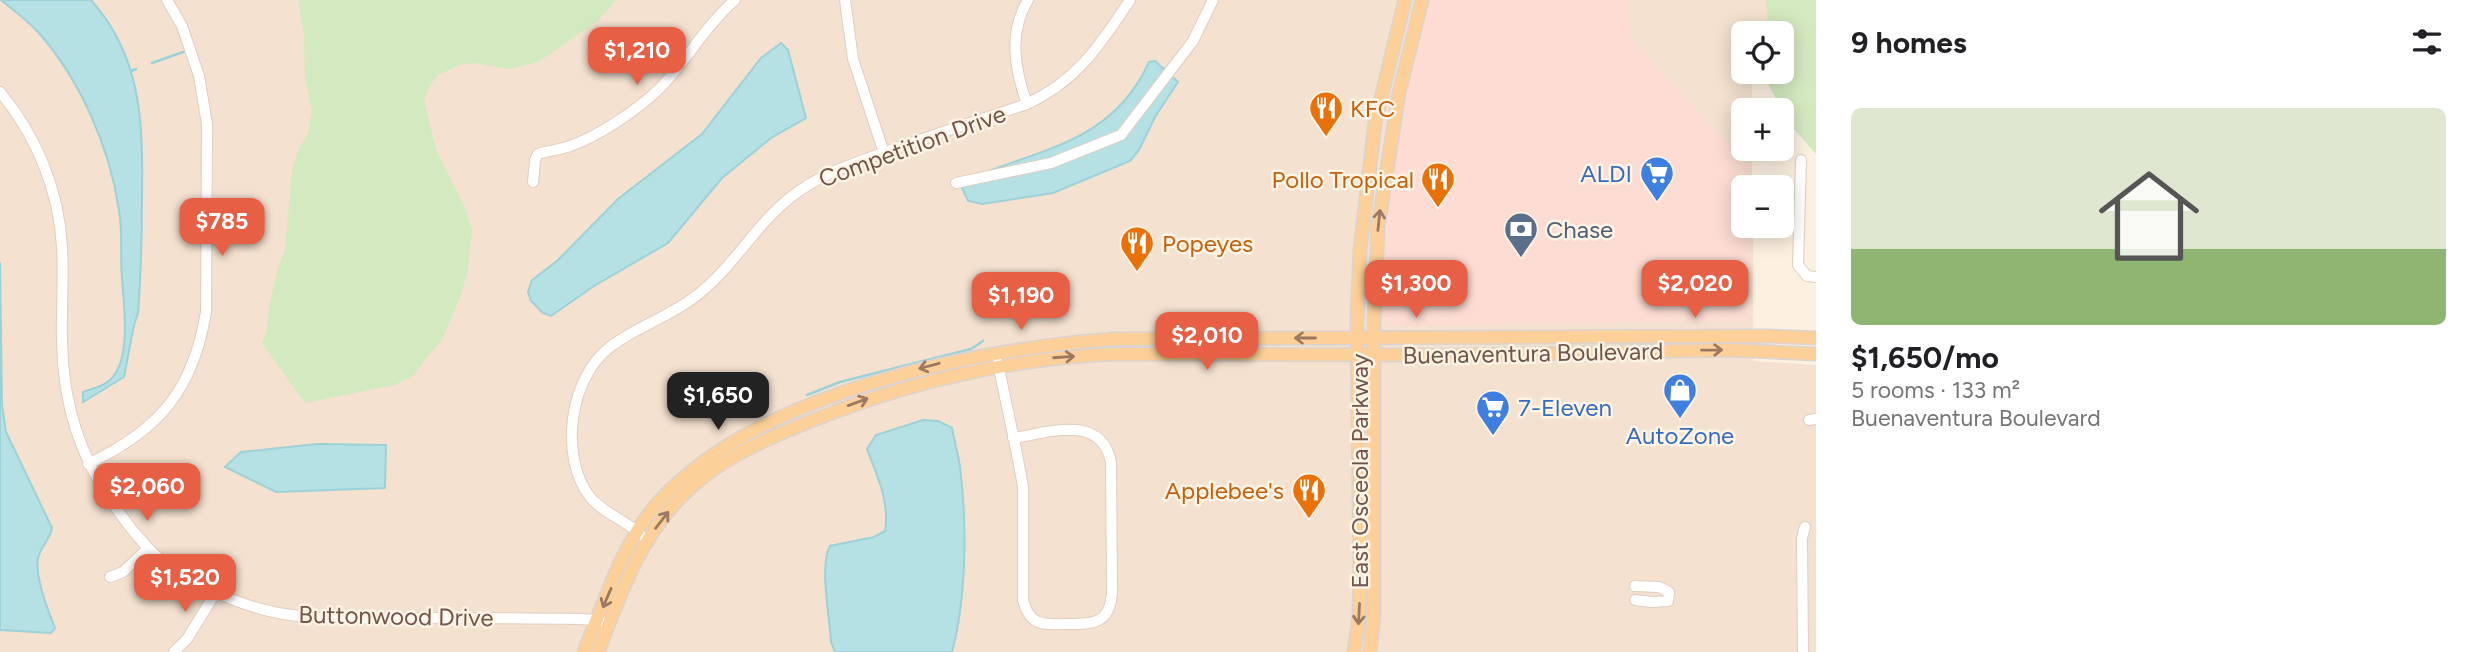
<!DOCTYPE html>
<html lang="en">
<head>
<meta charset="utf-8">
<style>
  body { margin:0; font-family:Figtree,sans-serif; background:#f2f2f2; color:#202124; height:100vh; display:flex; flex-direction:column; font-size:26px; white-space:nowrap }
  * { box-sizing:border-box; margin:0 }
  p { font-size:23px; color:#757577 }
  .icon { flex:none; width:38px; height:38px; fill:none; stroke:currentColor; stroke-width:2; stroke-linecap:round; stroke-linejoin:round }
  .map { position:relative; flex:1; overflow:hidden }
  .panel { display:flex; flex-direction:column; background:#fff; width:665px }
  .panel>* { flex:none }
  .tools { position:absolute; left:1731px; top:21px; display:grid; gap:14px }
  .tools a { display:grid; place-items:center; width:63px; height:63px; border-radius:10px; background:#fff; box-shadow:0 4px 18px #0003; font-size:35px }
  .price { position:absolute; translate:-50% -60px; padding:0 16px; border-radius:14px; background:#e75f44; color:#fff; font-size:23px; line-height:46px; filter:drop-shadow(0 2px 4px #0008) }
  .price::after { content:''; position:absolute; left:50%; top:42px; width:21px; height:16px; margin-left:-10px; background:inherit; clip-path:polygon(0 0,100% 0,50% 100%) }
  .price.selected { background:#222; color:#fff }
  ul { padding:0; list-style:none }
  li { display:grid; align-content:center; gap:14px; height:371px; padding:0 35px }
  li+li { border-top:2px solid #e0e0e0 }
  li span { display:grid; place-items:center; height:217px; border-radius:10px; color:#555 }
  li>.icon { margin-inline-start:auto }
  span .icon { width:126px; height:126px; fill:#fffc; stroke-width:1 }
  li b { font-size:30px }
  h2 { display:flex; justify-content:space-between; align-items:center; height:84px; padding:0 35px; font-size:30px }
  main { display:flex; flex:1; min-height:0 }
  .map>svg:first-child { display:block }
  .residential { fill:#f4e1cf }
  .commercial { fill:#fdddd3 }
  .green { fill:#d3e9bf }
  .water { fill:#b5e1e5; stroke:#9bd1d7; stroke-width:2 }
  .lines { fill:none; stroke-linecap:round; stroke-linejoin:round }
  .stream { stroke:#9bd1d7; stroke-width:2.5 }
  .minor-casing { stroke:#e2cdbf; stroke-width:12 }
  .major-casing { stroke:#dbd3cf; stroke-width:15 }
  .minor { stroke:#fff; stroke-width:10 }
  .major { stroke:#fcd098; stroke-width:12 }
  .oneway { stroke:#9c7960 }
  .labels { text-anchor:middle; dominant-baseline:central; stroke-width:5; stroke-linejoin:round; paint-order:stroke }
  .food-label { font-size:24px; fill:#c56008; stroke:#fff4e6; text-anchor:start }
  .street-label { font-size:24px; fill:#735448; stroke:#fff4e6 }
  .shop-label { font-size:24px; fill:#366cbe; stroke:#fff4e6; text-anchor:end }
  .service-label { font-size:24px; fill:#4e5e75; stroke:#fff4e6; text-anchor:start }
</style>
</head>
<body>
<main>
<div class="map">
<svg width="1816" height="652" viewBox="0 0 1816 652">
  <rect width="100%" height="100%" fill="#fcf0e0"/>
  <path class="residential" d="M0 0H1816L1782 33H1759L1753 27 1752 33H1743V72H1752V110H1743V149H1752V187H1743V226H1753V361L1816 365V652H0Z"/>
  <path class="commercial" d="M1431 0H1627L1629 36 1748 166V187H1743V226H1749L1750 321 1394 326 1380 315 1384 207 1409 77Z"/>
  <path class="green" d="M298 0H616L599 20 538 62 509 69 474 63 460 65 438 75 430 85 424 100 436 150 466 210 472 230 467 274 460 297 443 338 413 375 395 385 305 403 262 343 267 329 268 313 277 271 285 250 292 171 298 150 308 134 312 111 305 78 304 36Z
    M1766 0H1816V154L1788 122 1764 76 1765 72H1782V33H1766L1768 27Z"/>
  <path class="water" d="M1 0H91C142 57 143 123 142 196 142 235 141 274 138 313L134 325 124 377 83 402V392C93 388 104 387 112 378 131 358 124 305 122 279 120 256 123 233 119 210 110 148 80 79 38 32 27 20 13 10 1 0Z
    M781 43 788 50 806 118 771 138 722 178 668 243 594 286 551 316 543 313 531 301 528 292 532 280 557 261 618 199 702 134 761 58Z
    M1155 61 1178 82 1155 117 1139 150 1130 161 1053 193 982 204 968 201 962 188 963 182C1036 148 1111 146 1149 62Z
    M0 262 2 405 6 432 52 528C50 539 41 546 38 558 35 576 48 611 55 628L51 633 0 630Z
    M923 420 938 421 952 428C955 444 960 460 961 476 967 530 966 599 952 652H835L831 642C830 618 819 566 830 546L874 537 885 531C890 502 877 475 867 449L876 435Z
    M317 444 386 445 385 488 276 492 225 467 241 452Z"/>
  <g class="lines">
    <path class="stream" d="M152 63 186 51
      M131 71 136 69
      M807 395 840 382 971 349 983 341"/>
    <g class="minor-casing">
      <path id="minor" d="M845 0 853 59 884 153
        M0 92C36 135 59 190 62 247 64 278 61 310 62 342 63 402 79 456 114 505 124 520 135 534 147 547 177 578 236 605 278 613 321 621 366 618 410 618 466 618 523 618 579 619L597 620 609 624
        M1027 104C1015 70 1008 33 1028 0
        M1801 160 1798 265 1807 276 1816 277
        M533 182 535 160 538 154C549 150 560 150 570 146 599 136 639 109 661 87 687 60 706 25 735 0
        M956 183 1051 163 1121 135 1193 41 1213 0
        M998 363C1006 404 1016 445 1023 487V600C1025 607 1027 614 1033 619 1042 626 1054 624 1065 624 1091 624 1110 625 1112 593L1111 462C1101 413 1048 433 1013 438
        M1809 420 1816 419
        M88 464C159 430 193 391 206 312L207 124 199 76 182 26 167 0
        M641 535C626 520 604 514 590 497 559 457 569 378 610 347 636 327 669 317 696 296 733 268 754 226 791 197 821 173 856 163 891 150 936 134 982 119 1027 104 1078 80 1100 45 1130 0
        M110 577 123 572 148 548
        M1635 586 1659 587 1669 592 1668 601 1652 602 1635 600
        M174 652 187 639 216 592
        M1803 652 1802 538 1805 527"/>
    </g>
    <g class="major-casing">
      <path id="major" d="M584 652C604 603 621 546 656 505 753 393 972 350 1113 339L1769 336 1816 338
        M598 652C619 597 640 537 683 495 715 462 759 442 801 425 902 383 1005 359 1114 354L1466 355 1729 350 1816 354
        M1354 652 1359 616 1360 576 1357 320 1360 250 1375 123 1405 0
        M1370 652 1374 614V320L1378 227 1399 93 1422 0"/>
    </g>
    <use href="#minor" class="minor"/>
    <use href="#major" class="major"/>
  </g>
  <defs><path id="oneway-shaft" d="M-6 0H5M1.5-3L5.5 0L1.5 3" fill="none" stroke-width="1.6" stroke-linecap="round" stroke-linejoin="round" transform="scale(1.75)"/></defs>
  <g class="oneway">
    <use href="#oneway-shaft" transform="translate(1379 220) rotate(-84)"/>
    <use href="#oneway-shaft" transform="translate(1305 338) rotate(180)"/>
    <use href="#oneway-shaft" transform="translate(1712 350) rotate(-1)"/>
    <use href="#oneway-shaft" transform="translate(1064 357) rotate(-4)"/>
    <use href="#oneway-shaft" transform="translate(929 366) rotate(165)"/>
    <use href="#oneway-shaft" transform="translate(858 402) rotate(-20)"/>
    <use href="#oneway-shaft" transform="translate(662 520) rotate(-52)"/>
    <use href="#oneway-shaft" transform="translate(607 598) rotate(113)"/>
    <use href="#oneway-shaft" transform="translate(1359 614) rotate(93)"/>
  </g>
  <defs>
    <g id="restaurant-pin" transform="scale(1.75)"><path d="M0 17L-7.5 6A9.5 9.5 0 1 1 7.5 6Z" fill="#e8710a" stroke="#fff4e6"/><path d="M-5-6h1v4h1v-4h1v4h1v-4h1v5L-1.5 .5V6h-2V.5L-5-1ZM5-6V6H3V1.5H1.5Q1.5-4 5-6Z" fill="#fff"/></g>
    <g id="supermarket-pin" transform="scale(1.75)"><path d="M0 17L-7.5 6A9.5 9.5 0 1 1 7.5 6Z" fill="#3f7fe0" stroke="#fff4e6"/><path d="M-6-5.5h2.5l.6 2H6L4.5 2H-2.5L-4.4-4H-6ZM-1.5 3.2a1.3 1.3 0 1 0 .1 0ZM3 3.2a1.3 1.3 0 1 0 .1 0Z" fill="#fff"/></g>
    <g id="bank-pin" transform="scale(1.75)"><path d="M0 17L-7.5 6A9.5 9.5 0 1 1 7.5 6Z" fill="#5c6f8a" stroke="#fff4e6"/><path d="M-6-4H6V4H-6ZM0-2.3a2.3 2.3 0 1 0 0 4.6a2.3 2.3 0 1 0 0-4.6Z" fill="#fff"/></g>
    <g id="shop-pin" transform="scale(1.75)"><path d="M0 17L-7.5 6A9.5 9.5 0 1 1 7.5 6Z" fill="#3f7fe0" stroke="#fff4e6"/><path d="M-5-2.5h2.3a2.7 3.5 0 0 1 5.4 0H5L5.5 6h-11ZM-1.5-2.5h3a1.5 2.3 0 0 0-3 0Z" fill="#fff"/></g>
  </defs>
  <g fill-rule="evenodd">
    <use href="#restaurant-pin" x="1326" y="108"/>
    <use href="#supermarket-pin" x="1657" y="173"/>
    <use href="#restaurant-pin" x="1438" y="179"/>
    <use href="#bank-pin" x="1521" y="229"/>
    <use href="#restaurant-pin" x="1137" y="243"/>
    <use href="#shop-pin" x="1680" y="390"/>
    <use href="#supermarket-pin" x="1493" y="407"/>
    <use href="#restaurant-pin" x="1309" y="490"/>
  </g>
  <g class="labels">
    <g class="food-label">
      <text x="1350" y="108">KFC</text>
      <text x="1414" y="179" text-anchor="end">Pollo Tropical</text>
      <text x="1162" y="243">Popeyes</text>
      <text x="1284" y="490" text-anchor="end">Applebee's</text>
    </g>
    <g class="street-label">
      <text transform="translate(912 146) rotate(-20)">Competition Drive</text>
      <text transform="translate(1533 353) rotate(-1)">Buenaventura Boulevard</text>
      <text transform="translate(1359 471) rotate(-90)">East Osceola Parkway</text>
      <text transform="translate(396 616) rotate(1)">Buttonwood Drive</text>
    </g>
    <g class="shop-label">
      <text x="1632" y="173">ALDI</text>
      <text x="1518" y="407" text-anchor="start">7-Eleven</text>
      <text x="1680" y="435" text-anchor="middle">AutoZone</text>
    </g>
    <g class="service-label">
      <text x="1546" y="229">Chase</text>
    </g>
  </g>
</svg>
<div class="tools">
<a><svg class="icon" aria-label="locate" viewBox="0 0 24 24"><circle cx="12" cy="12" r="6"/><path d="M12 2v4M12 18v4M2 12h4M18 12h4"/></svg></a>
<a>+</a>
<a>−</a>
</div>
<b class="price" style="left:637px;top:87px">$1,210</b>
<b class="price" style="left:222px;top:258px">$785</b>
<b class="price" style="left:1416px;top:320px">$1,300</b>
<b class="price" style="left:1695px;top:320px">$2,020</b>
<b class="price" style="left:1021px;top:332px">$1,190</b>
<b class="price" style="left:1207px;top:372px">$2,010</b>
<b class="price selected" style="left:718px;top:432px">$1,650</b>
<b class="price" style="left:147px;top:523px">$2,060</b>
<b class="price" style="left:185px;top:614px">$1,520</b>
</div>
<section class="panel">
<h2>9 homes<svg class="icon" aria-label="filters" viewBox="0 0 24 24"><path d="M4 7h16M4 17h16"/><circle cx="9" cy="7" r="2"/><circle cx="15" cy="17" r="2"/></svg></h2>
<ul>
<li><span style="background:linear-gradient(#dfe7d0 65%,#8fb573 0)"><svg class="icon" aria-label="home" viewBox="0 0 24 24"><path d="M3 11l9-7 9 7M6 9v11h12V9"/></svg></span><div><b>$1,650/mo</b><p>5 rooms · 133 m²</p><p>Buenaventura Boulevard</p></div></li>
</ul>
</section>
</main>
</body>
</html>
